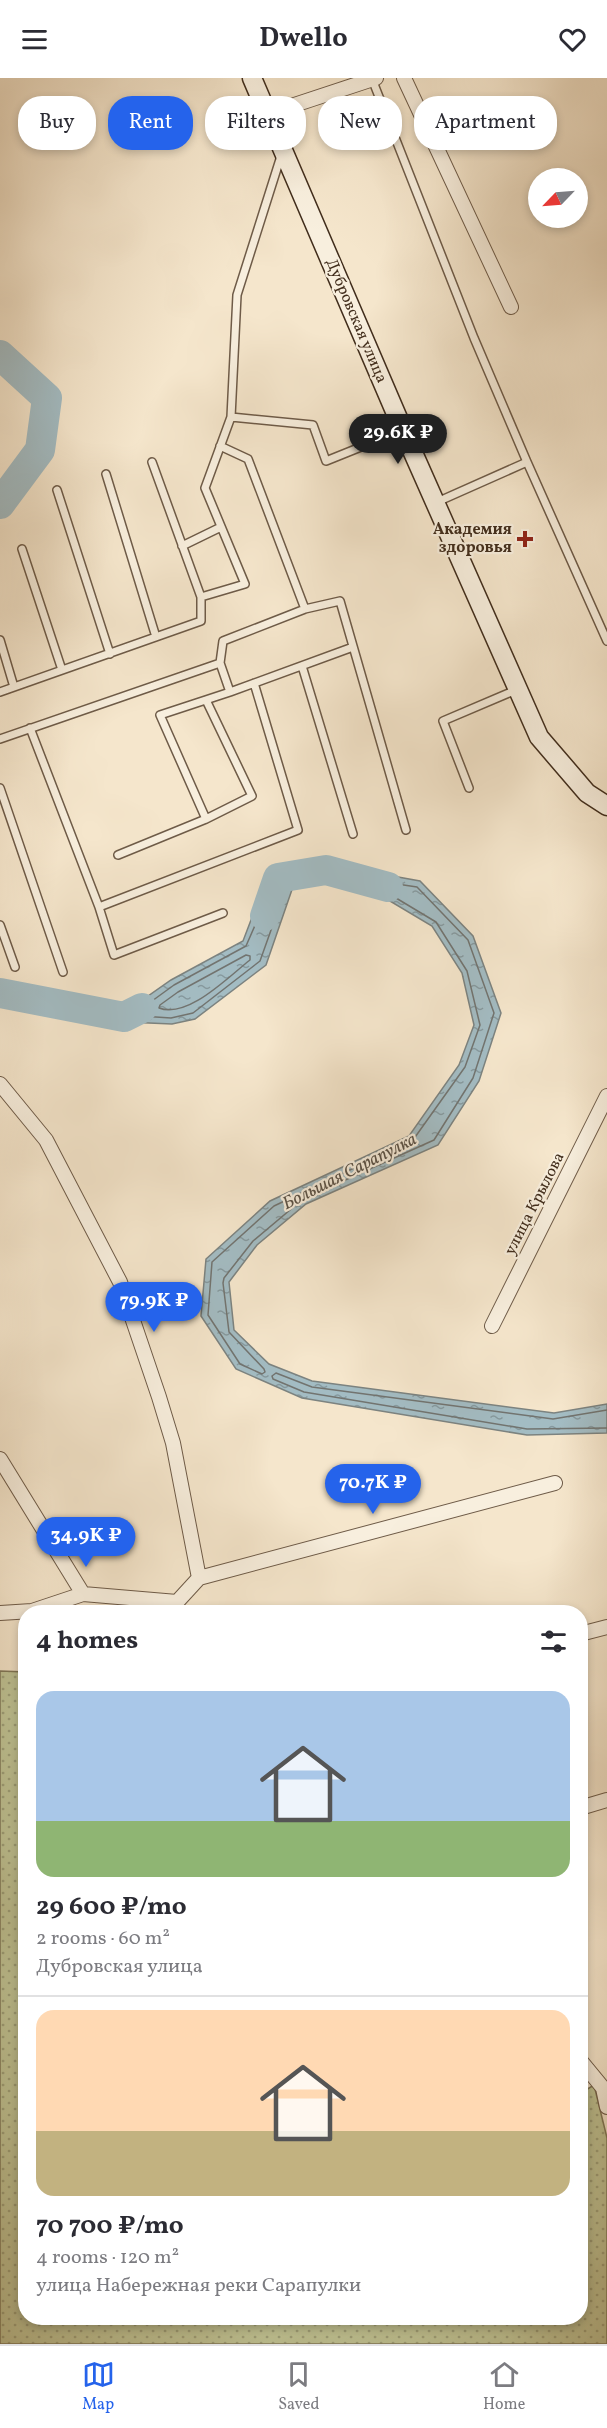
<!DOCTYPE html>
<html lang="en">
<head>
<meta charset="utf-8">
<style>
  body { margin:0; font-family:Vollkorn,serif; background:#f7f7f7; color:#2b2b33; height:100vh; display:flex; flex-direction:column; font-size:22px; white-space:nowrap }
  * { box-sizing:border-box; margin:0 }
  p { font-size:20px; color:#7c7c81 }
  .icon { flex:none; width:33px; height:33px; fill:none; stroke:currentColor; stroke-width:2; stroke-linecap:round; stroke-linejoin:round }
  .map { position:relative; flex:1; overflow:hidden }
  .side { position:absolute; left:18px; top:1527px; width:570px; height:720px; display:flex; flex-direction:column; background:#fff; border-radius:24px; box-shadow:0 3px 9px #0003 }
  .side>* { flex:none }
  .guide { position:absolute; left:18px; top:18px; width:572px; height:54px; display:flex; gap:12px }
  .needle { width:39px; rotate:245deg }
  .controls { position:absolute; left:528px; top:90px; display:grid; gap:12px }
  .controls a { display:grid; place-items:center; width:60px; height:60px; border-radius:50%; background:#fff; box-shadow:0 3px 9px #0003; font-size:30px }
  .price { position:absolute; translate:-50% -51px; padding:0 14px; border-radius:21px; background:#2563eb; color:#fff; font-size:20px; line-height:39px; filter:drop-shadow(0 2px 3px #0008) }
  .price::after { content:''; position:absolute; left:50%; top:36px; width:18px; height:14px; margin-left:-9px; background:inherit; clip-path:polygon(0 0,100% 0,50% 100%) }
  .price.current { background:#222; color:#fff }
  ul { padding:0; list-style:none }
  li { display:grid; align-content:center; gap:12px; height:318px; padding:0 18px }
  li+li { border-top:2px solid #e1e1e2 }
  li span { display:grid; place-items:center; height:186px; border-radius:18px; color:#555 }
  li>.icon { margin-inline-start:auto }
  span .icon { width:108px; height:108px; fill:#fffc; stroke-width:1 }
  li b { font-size:26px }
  h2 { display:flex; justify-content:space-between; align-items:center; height:72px; padding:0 18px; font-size:26px }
  .chip { padding:0 21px; border-radius:24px; background:#fff; box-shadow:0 3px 9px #0003; font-size:21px; line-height:54px }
  .chip.current { background:#2563eb; color:#fff }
  header { display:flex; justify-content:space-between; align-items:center; height:78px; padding:0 18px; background:#fff; font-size:27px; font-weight:700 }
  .menu { display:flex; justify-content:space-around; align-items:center; height:84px; border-top:2px solid #e1e1e2; background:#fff; font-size:16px; color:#7c7c81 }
  .menu a { display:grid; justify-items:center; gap:3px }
  .menu .current { color:#2563eb }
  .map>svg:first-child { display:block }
  .park { fill:url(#park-dots); stroke:#807859; stroke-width:1.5 }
  .water { fill:url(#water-ripples); stroke:#7c8380; stroke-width:1.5 }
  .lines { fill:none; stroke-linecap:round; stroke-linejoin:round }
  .shore { stroke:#727470; stroke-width:1.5 }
  .river { stroke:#a3bcc3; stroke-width:30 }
  .lane-casing { stroke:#6e5b48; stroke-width:10 }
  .street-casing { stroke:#6e5b48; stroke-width:16 }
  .secondary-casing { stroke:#412d1c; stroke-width:21 }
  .lane { stroke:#f8efde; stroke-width:7 }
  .street { stroke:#f8efde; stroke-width:14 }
  .secondary { stroke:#f8efde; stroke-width:18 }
  .poi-dot { fill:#8f2418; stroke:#f8efde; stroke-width:2 }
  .labels { text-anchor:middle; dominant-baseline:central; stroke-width:4.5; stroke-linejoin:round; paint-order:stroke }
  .street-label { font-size:16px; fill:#412d1c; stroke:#f8efde }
  .poi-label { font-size:16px; font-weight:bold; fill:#412d1c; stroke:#f8efde; text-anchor:end }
  .water-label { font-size:18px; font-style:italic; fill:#5a5146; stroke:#f8efde }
</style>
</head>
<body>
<header><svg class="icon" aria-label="menu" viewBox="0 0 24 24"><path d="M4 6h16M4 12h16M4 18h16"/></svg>Dwello<svg class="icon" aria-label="heart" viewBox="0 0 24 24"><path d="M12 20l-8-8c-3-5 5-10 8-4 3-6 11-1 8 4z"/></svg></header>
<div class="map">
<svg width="607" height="2266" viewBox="0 0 607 2266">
  <defs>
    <pattern id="park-dots" width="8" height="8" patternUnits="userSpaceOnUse" patternTransform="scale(1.5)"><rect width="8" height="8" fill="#bfc496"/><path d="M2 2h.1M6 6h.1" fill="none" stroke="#9da07a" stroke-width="1.8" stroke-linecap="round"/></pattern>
    <pattern id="water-ripples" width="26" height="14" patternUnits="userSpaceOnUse" patternTransform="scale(1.5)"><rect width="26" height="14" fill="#a3bcc3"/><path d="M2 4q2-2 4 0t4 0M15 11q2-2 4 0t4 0" fill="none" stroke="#86999e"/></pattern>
  </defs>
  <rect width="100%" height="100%" fill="#f5e6cc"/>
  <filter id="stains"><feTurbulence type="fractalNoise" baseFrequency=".00333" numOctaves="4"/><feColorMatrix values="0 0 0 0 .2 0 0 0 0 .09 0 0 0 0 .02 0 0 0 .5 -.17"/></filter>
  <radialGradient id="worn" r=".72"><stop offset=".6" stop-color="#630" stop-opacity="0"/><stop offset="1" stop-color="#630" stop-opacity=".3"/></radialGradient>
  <path class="park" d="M0 1593 26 1594V2240H580L581 2015 594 2007 607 2060V2266H0Z"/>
  <path class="water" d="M343 795 387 797 420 803 473 858 501 935 479 1003 438 1067 306 1126 257 1167 229 1204 234 1252 269 1286 312 1303 554 1335 607 1326V1355L527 1357 302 1320 236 1291 201 1238 206 1181 270 1123 409 1058 459 987 474 947 462 895 432 848Z
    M267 800H296L266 887 195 941 172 946 103 943 104 924 138 925 171 902 243 863Z"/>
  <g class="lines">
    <path class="shore" d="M377 803 417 809 468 862 494 935 473 1000 434 1062 303 1121 253 1163 224 1200 223 1205 229 1254 264 1291 265 1294 262 1296 240 1286 208 1237 212 1184 274 1128 413 1062 465 989 480 947 467 893 436 844 376 808Z
      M273 806H284L286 810 260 883 193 935 171 940 110 936 112 930 141 931 174 907 246 868Z
      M246 877 250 878V882C228 899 188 941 159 930L160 927 178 914Z
      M607 1332 553 1341 312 1309 276 1295 272 1298 273 1301 304 1314 527 1351 607 1350"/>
    <path class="river" d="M0 277 47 320 40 372 0 426
      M265 838 278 800 326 792 388 809
      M0 915 124 939 142 930"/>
    <g class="lane-casing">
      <path id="lane" d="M372 1 474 260 527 384 607 563
        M231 339 237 217 281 78
        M152 384 201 519
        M106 396 156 559
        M57 412 110 576
        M437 424 527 384
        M182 468 221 449
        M22 471 62 592
        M305 531 340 523 406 752
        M0 562 14 609
        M220 585 230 614 353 569
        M302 588 353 756
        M0 614 201 543V519L245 506 205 410 231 339 313 347 326 383 403 352
        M30 650 99 829
        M0 661 220 585 223 563 305 531 248 381 220 368
        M0 710 63 894
        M469 710 443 643 516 612
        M206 741 252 718 206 622
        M118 777 206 741 160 637 230 614
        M223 835 114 877 99 829 298 752 254 605
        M0 847 15 889"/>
    </g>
    <g class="street-casing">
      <path id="street" d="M404 0 511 229
        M267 36 376 0
        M0 1006 46 1062 120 1204 159 1319 173 1365 199 1500 177 1524 176 1534
        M492 1248 607 1018
        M0 1381 83 1516 32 1533 0 1535
        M199 1500 555 1405
        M83 1516 177 1524
        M580 1556 607 1549
        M580 1730 607 1722
        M580 1982 603 2010 607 2029"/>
    </g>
    <g class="secondary-casing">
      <path id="secondary" d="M252 0 403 352 539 659 587 715 607 728"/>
    </g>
    <use href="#lane" class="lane"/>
    <use href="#street" class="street"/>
    <use href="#secondary" class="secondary"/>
  </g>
  <path class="poi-dot" d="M522 452h6v6h6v6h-6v6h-6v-6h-6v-6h6z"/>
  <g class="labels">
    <g class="street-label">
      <text transform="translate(356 243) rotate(67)">Дубровская улица</text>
      <text transform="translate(535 1126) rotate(-63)">улица Крылова</text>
    </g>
    <g class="poi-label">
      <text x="512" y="452">Академия<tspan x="512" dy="18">здоровья</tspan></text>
    </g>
    <g class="water-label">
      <text transform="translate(350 1094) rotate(-27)">Большая Сарапулка</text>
    </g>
  </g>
  <rect width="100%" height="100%" filter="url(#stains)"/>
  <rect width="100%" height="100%" fill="url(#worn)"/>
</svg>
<div class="controls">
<a><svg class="needle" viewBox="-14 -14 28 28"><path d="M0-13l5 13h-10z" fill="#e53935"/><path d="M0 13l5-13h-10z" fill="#7c7c81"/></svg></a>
</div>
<b class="price current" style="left:398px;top:387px">29.6K ₽</b>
<b class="price" style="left:154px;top:1255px">79.9K ₽</b>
<b class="price" style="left:373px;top:1437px">70.7K ₽</b>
<b class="price" style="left:86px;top:1490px">34.9K ₽</b>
<div class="guide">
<a class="chip">Buy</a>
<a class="chip current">Rent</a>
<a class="chip">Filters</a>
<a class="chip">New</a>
<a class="chip">Apartment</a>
</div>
<section class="side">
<h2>4 homes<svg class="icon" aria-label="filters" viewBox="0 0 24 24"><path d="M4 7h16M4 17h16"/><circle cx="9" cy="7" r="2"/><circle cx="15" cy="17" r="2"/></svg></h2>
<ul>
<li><span style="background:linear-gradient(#a9c7e8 70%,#8fb573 0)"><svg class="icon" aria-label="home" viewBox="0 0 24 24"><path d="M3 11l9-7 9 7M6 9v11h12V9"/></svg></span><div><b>29 600 ₽/mo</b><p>2 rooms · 60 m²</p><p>Дубровская улица</p></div></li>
<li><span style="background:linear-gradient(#ffd9b3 65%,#c2b280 0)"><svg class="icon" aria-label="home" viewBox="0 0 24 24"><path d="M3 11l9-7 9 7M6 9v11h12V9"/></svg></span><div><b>70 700 ₽/mo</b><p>4 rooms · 120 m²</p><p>улица Набережная реки Сарапулки</p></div></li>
</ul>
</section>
</div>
<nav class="menu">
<a class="current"><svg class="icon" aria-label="map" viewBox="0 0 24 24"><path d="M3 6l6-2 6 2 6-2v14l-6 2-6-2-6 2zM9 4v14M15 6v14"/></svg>Map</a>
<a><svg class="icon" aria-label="saved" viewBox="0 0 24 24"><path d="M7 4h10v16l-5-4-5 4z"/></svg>Saved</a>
<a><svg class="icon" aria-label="home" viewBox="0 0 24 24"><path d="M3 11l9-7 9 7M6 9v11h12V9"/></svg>Home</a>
</nav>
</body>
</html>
